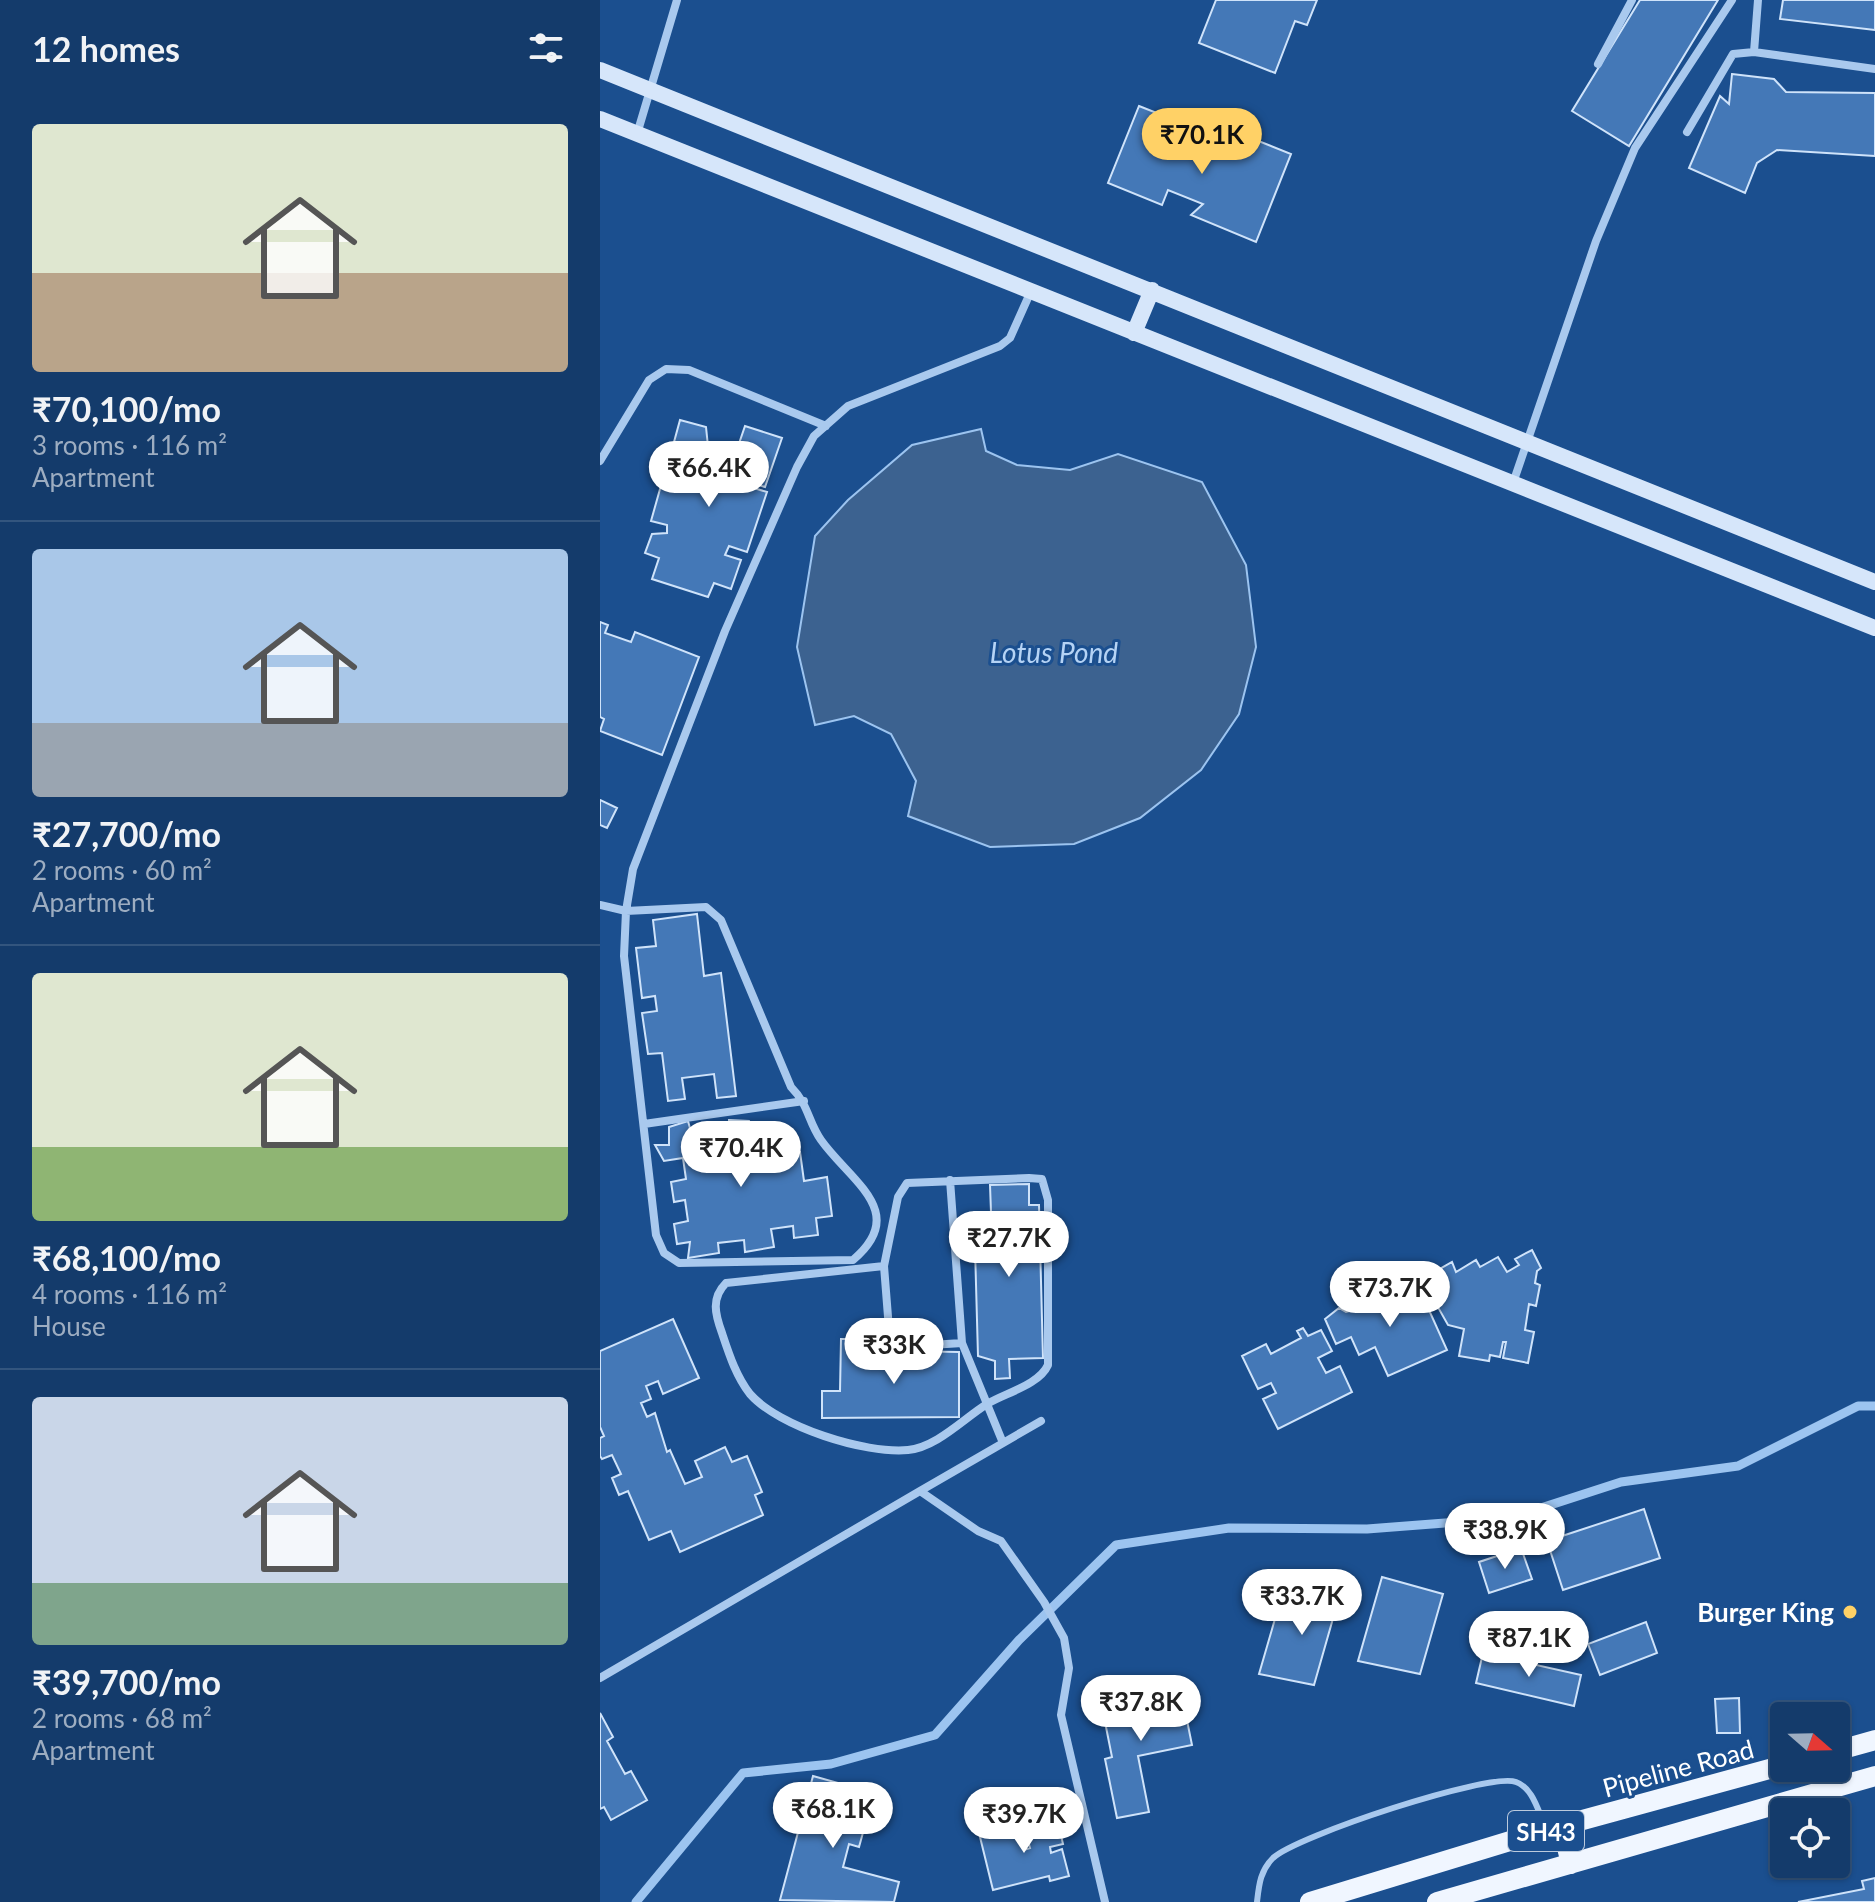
<!DOCTYPE html>
<html lang="en">
<head>
<meta charset="utf-8">
<style>
  body { margin:0; font-family:Lato,sans-serif; background:#214673; color:#f1f3f6; height:100vh; display:flex; flex-direction:column; font-size:30px; white-space:nowrap }
  * { box-sizing:border-box; margin:0 }
  p { font-size:26px; color:#9dadc1 }
  .icon { flex:none; width:44px; height:44px; fill:none; stroke:currentColor; stroke-width:2; stroke-linecap:round; stroke-linejoin:round }
  .map { position:relative; flex:1; overflow:hidden }
  .drawer { display:flex; flex-direction:column; background:#143b6b; width:600px }
  .drawer>* { flex:none }
  .needle { width:52px; rotate:110deg }
  .buttons { position:absolute; left:1170px; top:1702px; display:grid; gap:16px }
  .buttons a { display:grid; place-items:center; width:80px; height:80px; border-radius:8px; background:#143b6b; box-shadow:0 2px 6px #0004,0 0 0 2px #33557e; font-size:40px }
  .price { position:absolute; translate:-50% -68px; padding:0 18px; border-radius:28px; background:#fff; color:#222; font-size:26px; line-height:52px; filter:drop-shadow(0 2px 4px #0008) }
  .price::after { content:''; position:absolute; left:50%; top:48px; width:24px; height:18px; margin-left:-12px; background:inherit; clip-path:polygon(0 0,100% 0,50% 100%) }
  .price.selected { background:#ffd166; color:#111 }
  ul { padding:0; list-style:none }
  li { display:grid; align-content:center; gap:16px; height:424px; padding:0 32px }
  li+li { border-top:2px solid #33557e }
  li span { display:grid; place-items:center; height:248px; border-radius:8px; color:#555 }
  li>.icon { margin-inline-start:auto }
  span .icon { width:144px; height:144px; fill:#fffc; stroke-width:1 }
  li b { font-size:34px }
  h2 { display:flex; justify-content:space-between; align-items:center; height:96px; padding:0 32px; font-size:34px }
  main { display:flex; flex:1; min-height:0 }
  .map>svg:first-child { display:block }
  .water { fill:#3c6290; stroke:#9cc4f0; stroke-width:2 }
  .lines { fill:none; stroke-linecap:round; stroke-linejoin:round }
  .stream { stroke:#9cc4f0; stroke-width:9 }
  .building { fill:#4478b7; stroke:#cfe3fa; stroke-width:2 }
  .lane { stroke:#a9c9ee; stroke-width:6 }
  .street { stroke:#a9c9ee; stroke-width:8 }
  .secondary { stroke:#d6e6fa; stroke-width:16 }
  .primary { stroke:#f0f6ff; stroke-width:20 }
  .poi-dot { fill:#ffd166; stroke:#1b4f8f; stroke-width:3 }
  .labels { text-anchor:middle; dominant-baseline:central; stroke-width:6; stroke-linejoin:round; paint-order:stroke }
  .shield { fill:#1b4f8f; stroke:#bbcadd; stroke-width:2 }
  .shield-label { font-size:24px; font-weight:bold; fill:#fff }
  .poi-label { font-size:26px; font-weight:bold; fill:#fff; stroke:#1b4f8f; text-anchor:end }
  .street-label { font-size:26px; fill:#fff; stroke:#1b4f8f }
  .water-label { font-size:28px; font-style:italic; fill:#b5d3f5; stroke:#1b4f8f }
</style>
</head>
<body>
<main>
<section class="drawer">
<h2>12 homes<svg class="icon" aria-label="filters" viewBox="0 0 24 24"><path d="M4 7h16M4 17h16"/><circle cx="9" cy="7" r="2"/><circle cx="15" cy="17" r="2"/></svg></h2>
<ul>
<li><span style="background:linear-gradient(#dfe7d0 60%,#b9a48a 0)"><svg class="icon" aria-label="home" viewBox="0 0 24 24"><path d="M3 11l9-7 9 7M6 9v11h12V9"/></svg></span><div><b>₹70,100/mo</b><p>3 rooms · 116 m²</p><p>Apartment</p></div></li>
<li><span style="background:linear-gradient(#a9c7e8 70%,#9aa5b1 0)"><svg class="icon" aria-label="home" viewBox="0 0 24 24"><path d="M3 11l9-7 9 7M6 9v11h12V9"/></svg></span><div><b>₹27,700/mo</b><p>2 rooms · 60 m²</p><p>Apartment</p></div></li>
<li><span style="background:linear-gradient(#dfe7d0 70%,#8fb573 0)"><svg class="icon" aria-label="home" viewBox="0 0 24 24"><path d="M3 11l9-7 9 7M6 9v11h12V9"/></svg></span><div><b>₹68,100/mo</b><p>4 rooms · 116 m²</p><p>House</p></div></li>
<li><span style="background:linear-gradient(#c9d6e8 75%,#7fa58c 0)"><svg class="icon" aria-label="home" viewBox="0 0 24 24"><path d="M3 11l9-7 9 7M6 9v11h12V9"/></svg></span><div><b>₹39,700/mo</b><p>2 rooms · 68 m²</p><p>Apartment</p></div></li>
</ul>
</section>
<div class="map">
<svg width="1275" height="1902" viewBox="0 0 1275 1902">
  <rect width="100%" height="100%" fill="#1b4f8f"/>
  <path class="water" d="M381 429 386 451 417 465 470 470 518 454 602 482 646 565 656 647 639 714 601 770 540 818 474 844 390 847 308 816 316 781 291 734 254 716 215 725 197 647 215 536 248 500 312 445Z"/>
  <g class="lines">
    <path class="stream" d="M36 1902 143 1773 231 1764 335 1735 419 1640 516 1545 629 1528 767 1529 910 1518 1021 1482 1138 1466 1258 1406H1275"/>
  </g>
  <path class="building" d="M616 0H717L707 25 695 21 675 73 599 43Z
    M1040 0H1118L1029 146 972 111Z
    M1183 0H1275V30L1180 19Z
    M1132 74 1174 79 1186 92 1275 93V156L1177 150 1157 163 1145 193 1089 168 1120 96 1129 104Z
    M539 106 572 119 561 146 606 164 612 148 636 158 646 136 691 154 656 242 591 215 603 204 568 190 562 205 508 183Z
    M80 420 106 427 109 456 132 464 145 426 182 438 165 487 145 481 144 485 167 492 147 552 129 546 125 555 141 560 131 589 114 583 108 597 52 579 59 558 45 553 52 534 67 533V525L51 521 62 482 76 486 81 467 68 464Z
    M0 622 8 625 5 633 31 642 35 632 99 657 62 755 0 731 4 719 0 717Z
    M0 800 17 808 7 828 0 825Z
    M97 914 104 976 121 973 136 1096 117 1098 114 1074 82 1078 85 1099 68 1101 62 1053 48 1054 42 1013 57 1011 55 996 42 998 36 948 56 946 53 920Z
    M129 1120 149 1121 155 1133 170 1130 172 1149 184 1147 185 1155 200 1152 204 1181 227 1177 232 1216 216 1218 218 1235 194 1238 193 1226 171 1229 174 1247 145 1252 144 1240 118 1243 119 1253 88 1258 90 1242 77 1244 74 1224 88 1221 85 1200 74 1202 71 1182 86 1179 83 1158 64 1161 55 1145H69V1127L88 1121 91 1132 100 1129 102 1136 129 1128Z
    M429 1184V1205H439L443 1358 409 1359 410 1378 395 1379V1361L378 1356 374 1212H391L390 1185Z
    M932 1250 941 1268 937 1271 935 1283 940 1285 936 1306 929 1304 925 1330 934 1332 928 1363 903 1358 906 1342H903L900 1357 890 1355 889 1361 859 1356 864 1329 848 1325 822 1279 852 1262 856 1272 876 1260 880 1267 898 1257 907 1272 919 1265 915 1259Z
    M791 1284 798 1300 820 1290 847 1350 788 1376 775 1347 759 1355 751 1337 736 1344 725 1319 739 1308 746 1312 767 1307V1294Z
    M73 1319 99 1378 63 1394 58 1381 46 1386 51 1399 41 1403 47 1417 55 1413 67 1452 70 1450 85 1484 102 1477 95 1461 125 1447 132 1462 147 1456 162 1492 155 1495 163 1515 80 1552 71 1531 49 1540 28 1491 19 1495 12 1478 21 1474 12 1455 2 1459 0 1456V1438L4 1436 0 1427V1351Z
    M703 1328 708 1336 721 1330 732 1351 718 1358 726 1373 740 1366 752 1392 678 1429 663 1399 676 1393 671 1383 658 1389 642 1356 666 1344 671 1354 701 1338 697 1331Z
    M241 1339H263V1351H274V1368H304V1351L359 1352V1417L222 1418V1391H240Z
    M1044 1509 1060 1558 963 1590 947 1541Z
    M921 1548 932 1579 889 1593 879 1562Z
    M727 1575 744 1580 714 1685 659 1674 677 1612 690 1615 693 1603 703 1606 706 1594 720 1598Z
    M782 1577 843 1594 820 1674 758 1661Z
    M1046 1622 1057 1653 1000 1675 988 1644Z
    M883 1653 981 1675 974 1706 876 1683Z
    M580 1686 592 1745 538 1756 549 1812 517 1818 505 1759 512 1757 501 1702 525 1697 526 1705 563 1698 561 1690Z
    M1139 1698 1140 1733H1117L1115 1699Z
    M0 1713 13 1737 7 1741 25 1774 31 1771 47 1800 11 1820 4 1807 0 1809Z
    M213 1776 245 1785 238 1812 246 1815 254 1788 274 1793 259 1847 249 1844 243 1867 299 1882 294 1902 180 1900Z
    M447 1819 450 1830 459 1827 463 1844 450 1847 451 1853 462 1849 469 1876 450 1881 449 1876 393 1890 380 1837 419 1827 424 1850 430 1848 424 1825Z
    M1275 1878V1902H1198L1264 1889 1262 1881Z"/>
  <g class="lines">
    <path class="lane" d="M657 1902C659 1885 660 1871 673 1858 696 1836 889 1772 916 1782 933 1788 938 1811 945 1826"/>
    <path class="street" d="M1154 52 1158 0
      M998 64 1032 0
      M1087 132 1133 54 1154 52 1275 69
      M37 134 77 0
      M0 461 49 380 66 369 89 370 226 426
      M913 483 996 241 1035 148 1132 0
      M0 905 26 911 106 907 121 920 191 1087C209 1105 208 1122 221 1140 250 1181 310 1212 253 1260L79 1263 64 1253 56 1235 24 956 26 911 33 869 125 631 197 467 214 436 248 406 400 346 410 338 431 291
      M44 1124 204 1101
      M429 1178 442 1179 448 1200V1365C439 1385 405 1393 387 1404 363 1419 337 1447 308 1450 265 1454 179 1427 150 1394 136 1376 129 1354 122 1333 115 1314 111 1298 126 1283L284 1266 298 1197 307 1183Z
      M350 1180 362 1343 403 1443
      M284 1266 290 1342 300 1347 362 1343
      M320 1491 441 1421
      M0 1678 320 1491 378 1531 401 1541 444 1602 464 1638 469 1668 461 1715 505 1902"/>
    <path class="secondary" d="M0 70 1275 582
      M0 119 1275 628
      M534 333 552 290"/>
    <path class="primary" d="M1236 1751 1275 1740
      M962 1827 971 1864
      M710 1902 946 1830 1184 1765
      M837 1902 1275 1776"/>
  </g>
  <circle class="poi-dot" cx="1250" cy="1612" r="8"/>
  <g class="labels">
    <rect class="shield" x="908" y="1811" width="76" height="40" rx="6"/>
    <g class="shield-label">
      <text x="946" y="1831">SH43</text>
    </g>
    <g class="poi-label">
      <text x="1234" y="1612">Burger King</text>
    </g>
    <g class="street-label">
      <text transform="translate(1078 1768) rotate(-15)">Pipeline Road</text>
    </g>
    <g class="water-label">
      <text x="454" y="652">Lotus Pond</text>
    </g>
  </g>
</svg>
<div class="buttons">
<a><svg class="needle" viewBox="-14 -14 28 28"><path d="M0-13l5 13h-10z" fill="#e53935"/><path d="M0 13l5-13h-10z" fill="#9dadc1"/></svg></a>
<a><svg class="icon" aria-label="locate" viewBox="0 0 24 24"><circle cx="12" cy="12" r="6"/><path d="M12 2v4M12 18v4M2 12h4M18 12h4"/></svg></a>
</div>
<b class="price selected" style="left:602px;top:176px">₹70.1K</b>
<b class="price" style="left:109px;top:509px">₹66.4K</b>
<b class="price" style="left:141px;top:1189px">₹70.4K</b>
<b class="price" style="left:409px;top:1279px">₹27.7K</b>
<b class="price" style="left:790px;top:1329px">₹73.7K</b>
<b class="price" style="left:294px;top:1386px">₹33K</b>
<b class="price" style="left:905px;top:1571px">₹38.9K</b>
<b class="price" style="left:702px;top:1637px">₹33.7K</b>
<b class="price" style="left:929px;top:1679px">₹87.1K</b>
<b class="price" style="left:541px;top:1743px">₹37.8K</b>
<b class="price" style="left:233px;top:1850px">₹68.1K</b>
<b class="price" style="left:424px;top:1855px">₹39.7K</b>
</div>
</main>
</body>
</html>
